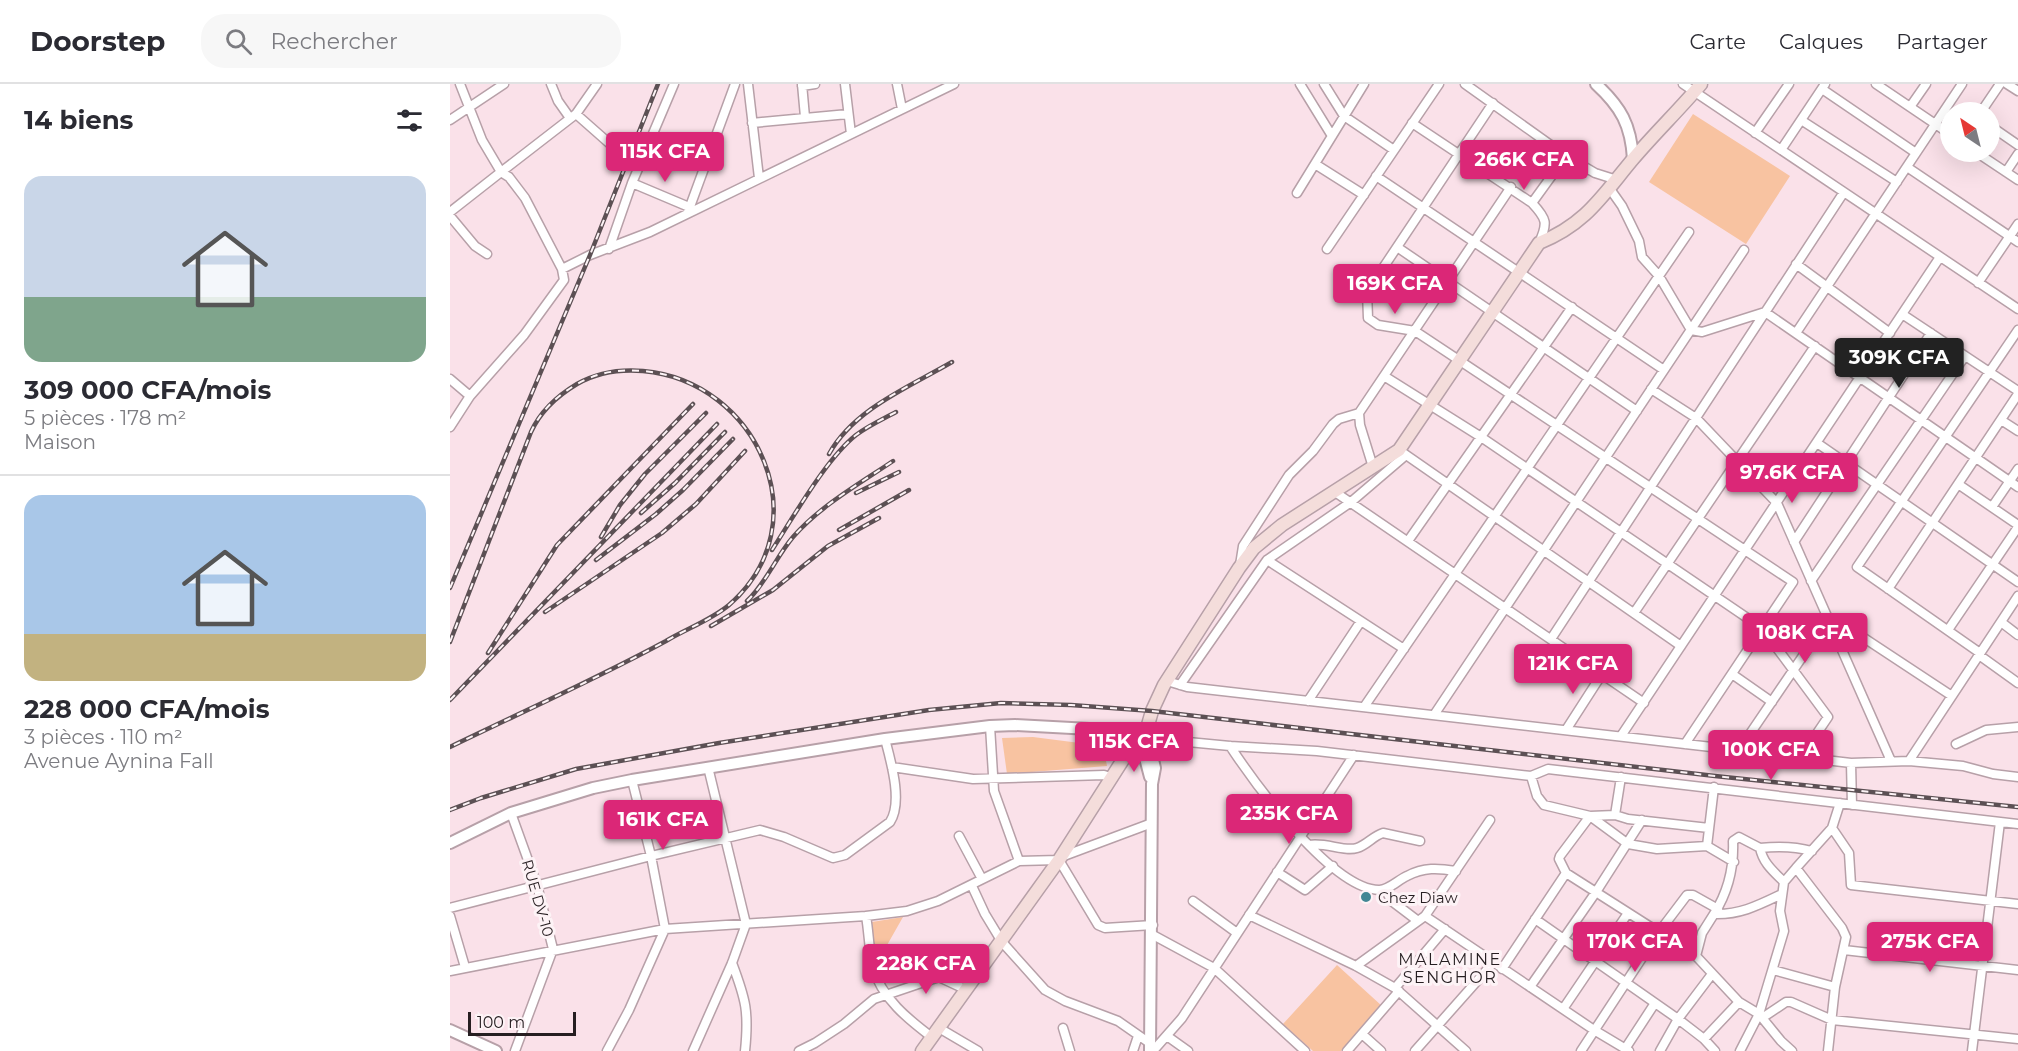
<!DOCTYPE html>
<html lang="fr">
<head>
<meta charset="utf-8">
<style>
  body { margin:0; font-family:Montserrat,sans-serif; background:#f7f7f7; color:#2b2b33; height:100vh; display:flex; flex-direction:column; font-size:22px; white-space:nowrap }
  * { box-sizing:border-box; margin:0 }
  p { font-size:20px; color:#7c7c81 }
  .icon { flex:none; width:33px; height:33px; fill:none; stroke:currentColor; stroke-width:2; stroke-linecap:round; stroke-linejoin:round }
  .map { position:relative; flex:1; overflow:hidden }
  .details { display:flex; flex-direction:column; background:#fff; width:450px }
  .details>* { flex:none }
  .needle { width:39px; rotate:325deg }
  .fabs { position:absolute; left:1490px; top:18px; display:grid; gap:12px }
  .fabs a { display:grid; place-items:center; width:60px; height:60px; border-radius:50%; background:#fff; box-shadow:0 6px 24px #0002; font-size:30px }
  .scale { position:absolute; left:18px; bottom:15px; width:108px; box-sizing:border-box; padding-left:6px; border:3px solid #261e21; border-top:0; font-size:16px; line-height:21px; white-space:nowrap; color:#261e21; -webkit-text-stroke:4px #fdf3f6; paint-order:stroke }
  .price { position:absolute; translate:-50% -51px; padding:0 14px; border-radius:6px; background:#db2777; color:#fff; font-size:20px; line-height:39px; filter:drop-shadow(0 2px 3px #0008) }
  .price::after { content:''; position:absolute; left:50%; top:36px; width:18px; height:14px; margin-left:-9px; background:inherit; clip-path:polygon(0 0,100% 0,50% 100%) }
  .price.active { background:#222; color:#fff }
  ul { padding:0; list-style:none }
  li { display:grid; align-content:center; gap:12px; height:318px; padding:0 24px }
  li+li { border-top:2px solid #e1e1e2 }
  li span { display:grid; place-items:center; height:186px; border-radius:18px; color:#555 }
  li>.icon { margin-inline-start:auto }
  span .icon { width:108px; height:108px; fill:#fffc; stroke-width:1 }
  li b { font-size:26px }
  h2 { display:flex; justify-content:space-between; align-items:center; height:72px; padding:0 24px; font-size:26px }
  header { display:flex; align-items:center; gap:36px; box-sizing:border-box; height:84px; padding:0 30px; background:#fff; border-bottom:2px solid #e1e1e2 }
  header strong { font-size:28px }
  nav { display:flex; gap:33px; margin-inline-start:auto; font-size:21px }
  .search { width:420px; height:54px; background:#f7f7f7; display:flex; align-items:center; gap:15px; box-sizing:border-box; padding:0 21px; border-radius:24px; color:#7c7c81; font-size:22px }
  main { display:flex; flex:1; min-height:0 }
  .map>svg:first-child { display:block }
  .park { fill:#f8c3a1 }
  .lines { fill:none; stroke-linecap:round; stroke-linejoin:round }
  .minor-casing { stroke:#b7a0a8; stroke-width:11 }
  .tertiary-casing { stroke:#b7a0a8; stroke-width:14 }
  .secondary-casing { stroke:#b7a0a8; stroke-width:15 }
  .minor { stroke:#fff; stroke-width:8 }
  .tertiary { stroke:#fff; stroke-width:10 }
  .secondary { stroke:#f4dddb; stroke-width:12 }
  .rail-casing { stroke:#5c5054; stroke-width:4.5 }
  .rail { stroke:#fdf3f6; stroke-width:2; stroke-dasharray:7; stroke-linecap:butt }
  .poi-dot { fill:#428794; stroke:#fdf3f6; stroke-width:2 }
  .labels { text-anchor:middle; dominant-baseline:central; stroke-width:6; stroke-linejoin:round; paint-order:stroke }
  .poi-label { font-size:15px; fill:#261e21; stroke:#fdf3f6; text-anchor:start }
  .street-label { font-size:15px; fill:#261e21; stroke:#fdf3f6 }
  .neighbourhood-label { font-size:16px; letter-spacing:1.5px; fill:#261e21; stroke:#fdf3f6 }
</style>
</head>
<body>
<header>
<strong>Doorstep</strong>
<div class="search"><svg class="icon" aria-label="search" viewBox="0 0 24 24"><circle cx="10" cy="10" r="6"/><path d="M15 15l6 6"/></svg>Rechercher</div>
<nav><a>Carte</a><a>Calques</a><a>Partager</a></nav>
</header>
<main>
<section class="details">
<h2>14 biens<svg class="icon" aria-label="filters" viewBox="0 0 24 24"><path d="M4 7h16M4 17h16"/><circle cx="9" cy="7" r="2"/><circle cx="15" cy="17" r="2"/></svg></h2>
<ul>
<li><span style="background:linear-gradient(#c9d6e8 65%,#7fa58c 0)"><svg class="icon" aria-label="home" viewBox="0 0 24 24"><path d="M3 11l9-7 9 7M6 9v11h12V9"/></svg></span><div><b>309 000 CFA/mois</b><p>5 pièces · 178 m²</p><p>Maison</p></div></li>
<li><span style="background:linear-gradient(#a9c7e8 75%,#c2b280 0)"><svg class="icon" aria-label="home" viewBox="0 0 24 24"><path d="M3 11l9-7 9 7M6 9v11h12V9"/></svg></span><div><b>228 000 CFA/mois</b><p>3 pièces · 110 m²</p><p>Avenue Aynina Fall</p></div></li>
</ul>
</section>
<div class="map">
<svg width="1568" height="967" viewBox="0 0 1568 967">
  <rect width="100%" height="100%" fill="#fae1e9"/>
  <path class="park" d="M1243 30 1340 92 1296 160 1199 98Z
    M583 653 653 662 657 682 557 690 552 654Z
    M453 833 432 870 424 873 422 838Z
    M887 881 932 922 891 967H863L833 940Z"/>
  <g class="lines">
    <g class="minor-casing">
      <path id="minor" d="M101 0 108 17 120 34
        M298 0 309 94
        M352 0 355 33
        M395 0 401 50
        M447 0 452 25
        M850 0 882 52
        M874 0 894 32 944 66
        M1015 0 1116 72 1145 89 1167 96
        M1233 0 1568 225
        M1426 0 1500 50
        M1557 0 1568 7
        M352 2 365 0
        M1372 5 1466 69
        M1043 19 917 208 918 234 928 241 965 247 1343 498 1235 660
        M1460 23 1476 0
        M1531 28 1550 0
        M126 30 160 60
        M0 36 54 0
        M1351 36 1447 98
        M302 39 398 30
        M962 39 1082 119
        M1539 41 1568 61
        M1305 49 1339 0
        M1331 66 1375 0
        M1526 68 1568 96
        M865 80 914 111
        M1457 83 1568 158
        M1556 88 1568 70
        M926 92 1214 286
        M182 99 239 123
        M1160 105 1172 122 1189 157 1192 173 1209 192 1241 246 1252 248 1315 228 1568 403
        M847 109 914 0
        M0 128 51 88 32 56 10 0
        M238 128 285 0
        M0 132 25 162 37 170
        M1089 159C1098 139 1097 135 1082 119L1116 72
        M947 163 1187 327
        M159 165 182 99 224 0
        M877 165 989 0
        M1346 180 1440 249
        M112 185 140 171 200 148 504 0
        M1528 199 1568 140
        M1452 230 1568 307
        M1346 249 1512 0
        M934 292 1031 353 1312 544 1378 633 1351 673
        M0 295 20 312
        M1201 305 1246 334 1327 419 1441 677
        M909 329 1061 103
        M1551 336 1568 347
        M0 343 20 312 74 251 114 196 112 185 75 114 59 93 51 88 126 30 147 0
        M1367 359 1568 498
        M949 366 1231 562
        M1508 400 1568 441
        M885 408 1194 619
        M1542 423 1568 385
        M958 457 1122 223
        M1344 458 1481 249
        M817 476 954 565
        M790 481 793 462 839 391 863 367 883 340 889 335 909 329 910 341 923 383
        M1361 497 1515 272
        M1438 505 1568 310
        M1184 529 1365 262
        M1551 538 1568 551
        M1498 546 1568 443
        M1408 550 1502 612
        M1101 555 1394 108
        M1530 569 1407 483 1568 246
        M1529 571 1568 599
        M1282 590 1322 618
        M717 597 737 603 1401 679 1459 677 1513 682 1543 690 1568 693
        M730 601 817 476 901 418 956 371
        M858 617 911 537
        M914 623 1239 148
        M984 631 1294 166
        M540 642 544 707 569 777
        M1116 646 1152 590
        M1171 652 1490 173
        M704 654 716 653 731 658
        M1506 660 1536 646 1568 643
        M780 662C805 700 882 805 929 806 939 806 948 796 957 792 974 783 988 784 1006 787
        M704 663 738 658 780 662 867 667 1081 692 1098 685 1568 740
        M1289 666 1378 535
        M1459 677 1568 512
        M1401 679 1402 721
        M442 683 523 695 654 691 663 694
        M1081 692 1087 712 1094 721 1140 732 1178 760 1207 765 1257 762 1284 778
        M1171 693 1165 731 1178 735 1259 744
        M61 729 87 801 103 865 65 967
        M1165 731 1140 732 1110 772 1109 775 1116 789 1246 872 1289 918 1309 930 1331 957 1342 967
        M1382 744 1399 769 1401 801 1568 820
        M509 752 532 795
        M859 761C876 758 894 768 907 764 917 761 923 752 933 749L970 757
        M1257 762 1264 703
        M1310 764C1328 762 1344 762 1362 767
        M611 773 702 739
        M1346 784 1382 744 1390 719
        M827 788 855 806 883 782
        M522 802 535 830 552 858 595 906 615 917 668 937 701 960
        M935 806 943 818 968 837
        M1332 810C1309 821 1290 831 1264 830 1278 808 1284 782 1283 757L1289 753 1310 764C1313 779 1323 787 1334 798
        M743 817 787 849
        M0 824 201 772 310 746 334 753 383 774 395 771 440 738C453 718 441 678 435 655
        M799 831 906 882 945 904 1016 967
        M0 832 15 883
        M416 832C419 849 419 867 423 883 431 914 459 936 483 954
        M975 832 1144 946 1179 967
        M1085 835 1228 935 1254 955 1265 967
        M703 851 764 884 855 967
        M1394 866 1568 886
        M1246 872 1252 849 1264 830
        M282 879C296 916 299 928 295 967
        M906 882 975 832 1040 736
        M1052 885 1116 789
        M1323 886 1385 903
        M0 887 215 845 416 832 457 827 488 817 569 777 609 776 648 841 655 844 703 841
        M1080 903 1146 808 1192 736
        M945 904 995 845
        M1113 925 1178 829
        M1312 934 1336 918H1341L1382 936 1568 955
        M489 944 528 967
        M613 944 620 967
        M912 950 931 967
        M717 952 738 967
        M1254 955 1289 918
        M1175 965 1205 919
        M157 967 179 926 215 845 201 772 182 696
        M243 967 282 879 296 840 258 683
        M349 967 365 959 394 940 424 915 489 893 517 906
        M683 967 688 952
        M703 967 732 934 904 671
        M897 967 949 907
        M965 967 1043 879
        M1131 967 1209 848 1237 811H1243L1268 825
        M1210 967 1228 935 1262 890
        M1290 967 1309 930 1334 847 1330 827 1334 798 1346 784 1392 844 1396 853 1385 903 1378 967
        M1522 967 1550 738"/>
    </g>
    <g class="tertiary-casing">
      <path id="tertiary" d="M1146 0C1171 23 1181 41 1183 75
        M694 670 700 693
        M0 759 61 729 143 704 182 696 435 655 540 642 565 641 677 647 689 649
        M0 946 46 967
        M700 967 702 700 705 684 701 667"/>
    </g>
    <g class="secondary-casing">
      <path id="secondary" d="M696 648 702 627 714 601 789 484 804 464 832 441 949 366 1089 159C1136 140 1152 112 1183 75 1205 49 1229 26 1251 0
        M683 659a11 11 0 1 1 22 0a11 11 0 1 1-22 0Z
        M472 967 609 776 683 660"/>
    </g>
    <use href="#minor" class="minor"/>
    <use href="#tertiary" class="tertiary"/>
    <use href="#secondary" class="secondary"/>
    <g class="rail-casing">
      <path id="rail" d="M379 370C404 325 459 303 502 278
        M406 409 449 388
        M191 429 225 399 275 348
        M389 446 459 406
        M151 453 170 421 195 390 256 329
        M322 466C344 432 376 375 406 351 418 342 433 335 446 328
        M146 476 206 430 233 406 283 355
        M0 504 140 171 208 0
        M297 517C316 499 326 473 343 453 370 422 409 400 443 377
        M95 528 212 449 246 420 295 367
        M261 542 323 506 378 462 429 434
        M0 558 81 348C91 326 107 312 127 300 148 288 169 285 193 287 308 297 372 440 279 521 261 536 236 545 216 557 146 595 72 628 0 663
        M38 569 107 461 243 320
        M0 616 267 340
        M0 726 31 714 126 685 269 659 479 626 551 619 621 621 702 627 1265 692 1568 723"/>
    </g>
    <use href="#rail" class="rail"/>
  </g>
  <circle class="poi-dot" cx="916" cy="813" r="6"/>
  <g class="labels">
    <g class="poi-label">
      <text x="928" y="813">Chez Diaw</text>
    </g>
    <g class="street-label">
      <text transform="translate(88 814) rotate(74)">RUE DV-10</text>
    </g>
    <g class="neighbourhood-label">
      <text x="1000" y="875">MALAMINE<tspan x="1000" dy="18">SENGHOR</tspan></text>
    </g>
  </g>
</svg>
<div class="fabs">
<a><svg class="needle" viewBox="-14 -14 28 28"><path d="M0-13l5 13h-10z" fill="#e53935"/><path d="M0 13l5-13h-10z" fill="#7c7c81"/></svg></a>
</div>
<div class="scale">100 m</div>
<b class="price" style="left:215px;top:99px">115K CFA</b>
<b class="price" style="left:1074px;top:107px">266K CFA</b>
<b class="price" style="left:945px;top:231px">169K CFA</b>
<b class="price active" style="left:1449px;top:305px">309K CFA</b>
<b class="price" style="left:1342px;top:420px">97.6K CFA</b>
<b class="price" style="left:1355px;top:580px">108K CFA</b>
<b class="price" style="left:1123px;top:611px">121K CFA</b>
<b class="price" style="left:684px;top:689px">115K CFA</b>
<b class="price" style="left:1321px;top:697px">100K CFA</b>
<b class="price" style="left:839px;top:761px">235K CFA</b>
<b class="price" style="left:213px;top:767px">161K CFA</b>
<b class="price" style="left:1185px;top:889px">170K CFA</b>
<b class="price" style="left:1480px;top:889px">275K CFA</b>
<b class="price" style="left:476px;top:911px">228K CFA</b>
</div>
</main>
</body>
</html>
